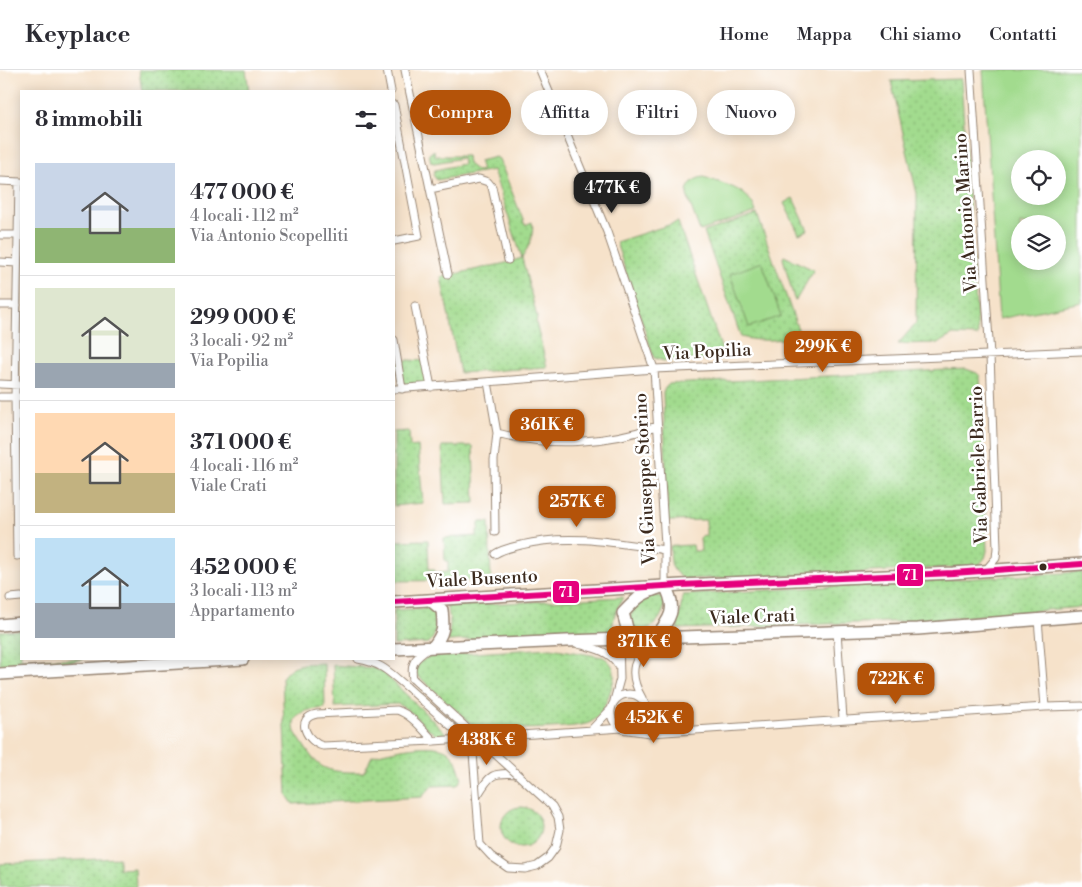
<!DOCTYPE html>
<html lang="it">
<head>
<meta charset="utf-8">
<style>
  body { margin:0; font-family:"Libre Bodoni",serif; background:#f7f7f7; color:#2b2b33; height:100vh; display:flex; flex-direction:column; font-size:19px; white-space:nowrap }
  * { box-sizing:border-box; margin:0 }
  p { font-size:16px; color:#7c7c81 }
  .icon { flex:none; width:28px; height:28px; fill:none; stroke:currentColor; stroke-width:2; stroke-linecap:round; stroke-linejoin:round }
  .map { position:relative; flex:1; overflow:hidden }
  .details { position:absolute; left:20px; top:20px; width:375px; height:570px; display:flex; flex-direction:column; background:#fff; border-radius:0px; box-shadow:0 2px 12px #0003 }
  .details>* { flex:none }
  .top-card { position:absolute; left:410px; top:20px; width:475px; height:45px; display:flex; gap:10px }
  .fabs { position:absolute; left:1011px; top:80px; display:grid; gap:10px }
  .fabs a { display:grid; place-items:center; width:55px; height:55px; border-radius:50%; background:#fff; box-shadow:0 2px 12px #0003; font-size:25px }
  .price { position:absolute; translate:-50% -42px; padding:0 11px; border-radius:10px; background:#b45309; color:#fff; font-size:16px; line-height:32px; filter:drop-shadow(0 1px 2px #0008) }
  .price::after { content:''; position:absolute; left:50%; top:30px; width:15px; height:11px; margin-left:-8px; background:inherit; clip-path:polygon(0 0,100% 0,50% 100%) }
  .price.selected { background:#222; color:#fff }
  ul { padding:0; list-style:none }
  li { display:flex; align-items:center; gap:15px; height:125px; padding:0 15px }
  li+li { border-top:1px solid #e1e1e2 }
  li span { display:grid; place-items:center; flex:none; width:140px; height:100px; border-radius:0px; color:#555 }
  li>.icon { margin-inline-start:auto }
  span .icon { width:60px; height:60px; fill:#fffc; stroke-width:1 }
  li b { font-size:21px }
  h2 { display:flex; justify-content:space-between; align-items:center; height:60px; padding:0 15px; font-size:21px }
  .tag { padding:0 18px; border-radius:22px; background:#fff; box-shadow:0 2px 12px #0003; font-size:18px; line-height:45px }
  .tag.selected { background:#b45309; color:#fff }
  header { display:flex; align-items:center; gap:30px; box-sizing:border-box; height:70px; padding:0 25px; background:#fff; border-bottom:1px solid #e1e1e2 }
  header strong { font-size:24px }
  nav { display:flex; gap:28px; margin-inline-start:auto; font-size:18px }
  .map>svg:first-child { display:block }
  .grass { fill:url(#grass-dots); stroke:#6e8256 }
  .park { fill:#a2db8e; stroke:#6e8256; fill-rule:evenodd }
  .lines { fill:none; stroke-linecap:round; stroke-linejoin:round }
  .street-casing { stroke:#988674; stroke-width:9 }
  .primary-casing { stroke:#988674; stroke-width:14 }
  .street { stroke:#fff; stroke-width:7 }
  .primary { stroke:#fff; stroke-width:11 }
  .street-bridge-casing { stroke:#988674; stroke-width:9; stroke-linecap:butt }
  .street-bridge { stroke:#fff; stroke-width:7 }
  .bus-1-casing { stroke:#fff; stroke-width:10 }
  .bus-1 { stroke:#e5007d; stroke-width:6 }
  .bus-dot { fill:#3b2a1e; stroke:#fff; stroke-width:2 }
  .labels { text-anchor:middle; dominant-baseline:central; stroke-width:5; stroke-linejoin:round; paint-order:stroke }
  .street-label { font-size:18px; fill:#3b2a1e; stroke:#fff }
  .line-badge { stroke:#fff; stroke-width:2 }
  .badge-label { font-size:14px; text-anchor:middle; font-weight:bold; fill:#fff }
</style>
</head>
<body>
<header>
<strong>Keyplace</strong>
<nav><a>Home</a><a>Mappa</a><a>Chi siamo</a><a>Contatti</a></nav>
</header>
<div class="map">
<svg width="1082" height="817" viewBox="0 0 1082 817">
  <defs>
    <pattern id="grass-dots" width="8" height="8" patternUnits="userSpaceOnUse" patternTransform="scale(1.25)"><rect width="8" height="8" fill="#a2db8e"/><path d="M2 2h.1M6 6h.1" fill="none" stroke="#8cbc7a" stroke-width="1.8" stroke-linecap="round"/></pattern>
  </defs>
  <rect width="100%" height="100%" fill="#fff"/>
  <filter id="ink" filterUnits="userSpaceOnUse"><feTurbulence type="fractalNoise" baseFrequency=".02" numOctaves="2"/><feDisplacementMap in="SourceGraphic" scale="10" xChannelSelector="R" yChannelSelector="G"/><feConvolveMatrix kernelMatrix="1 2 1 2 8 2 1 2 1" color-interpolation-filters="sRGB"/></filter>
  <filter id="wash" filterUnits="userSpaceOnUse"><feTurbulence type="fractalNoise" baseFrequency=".0096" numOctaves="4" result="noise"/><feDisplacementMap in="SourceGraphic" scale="20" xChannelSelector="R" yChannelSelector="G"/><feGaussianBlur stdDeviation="1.12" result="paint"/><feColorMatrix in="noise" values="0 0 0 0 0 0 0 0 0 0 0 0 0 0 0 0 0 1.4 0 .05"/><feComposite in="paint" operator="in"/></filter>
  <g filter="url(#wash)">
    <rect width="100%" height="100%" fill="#f6e2ca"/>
    <path class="grass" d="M139 0H246L249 21H142Z
      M961 9 978 266 953 265 938 273 898 274 916 253 917 124 891 11Z
      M434 80 435 86H467L468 94 477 101 482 100 479 91 496 87 499 89 525 155 532 152C535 163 528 179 522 188L537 247 536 253 547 297 460 303 441 207 506 193 522 188 493 100 437 110 433 105 435 100 463 94 462 88 434 93 431 92 429 84Z
      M793 128 808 160 799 164 784 133Z
      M757 144 800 265C782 271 759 272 741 267L704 162Z
      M678 152 725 289 664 291 654 288 616 172Z
      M784 186 814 200 796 230 794 229 783 188Z
      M408 290 426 291 431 317 402 319 397 292Z
      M966 299 977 303 980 306 987 481 985 488 978 496 798 506 684 509C669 499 671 493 670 476L693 475 694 481H701L700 468 703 465 706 466V450L668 451 663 323 665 318 669 314Z
      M409 361 410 377 418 376 423 433 394 436V362Z
      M442 376H473L475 433 445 434Z
      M479 452H489L491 510 394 511V471L428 470 429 499H434L435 502H448V491H445L444 468 477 466V460H479Z
      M1082 502V537L915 551 677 559 683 525Z
      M654 525 664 527C668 545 648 570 630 556 629 539 639 530 654 525Z
      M623 527 615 544 611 562 448 571C450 559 452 548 446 536Z
      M430 538C438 548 438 564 429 573L394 575V540Z
      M21 560V589H84L71 592 0 598V561Z
      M551 578 603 587C615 594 616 604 612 616 608 628 603 645 591 652 578 660 497 659 477 659L417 605 415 599 420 592 430 586Z
      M324 593 325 638C310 640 289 640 295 662 318 698 319 703 364 702L372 686C388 681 435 670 449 682 457 688 459 700 462 709L457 715 432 716 422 727 293 734 287 725 282 608C293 591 306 594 324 593Z
      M333 595 373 598 383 602 447 664 442 668C424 660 414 641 398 634L335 637Z
      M501 757a20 20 0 1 1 40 0a20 20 0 1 1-40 0Z
      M119 788V799L135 798 136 817H0V794Z"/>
    <path class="park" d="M983 0H1082V232L999 249ZM1020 89H1058V126H1020ZM1020 154H1058V191H1020Z
      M704 107C725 115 749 118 756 142L700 161 687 125C687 114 694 108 704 107Z
      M762 192 781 246 749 257 730 204Z"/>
  </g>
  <g filter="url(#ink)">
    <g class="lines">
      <g class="street-casing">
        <path id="street" d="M387 0 391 21
          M405 0 448 204
          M540 0 607 162 654 299 665 475V516
          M971 0 990 285 997 478 996 488 986 500
          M394 35 419 166 394 171
          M0 111 21 112
          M19 112 15 327 17 486 21 485
          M430 119 479 109 488 112 492 117 508 190
          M0 165H18
          M0 192 17 193
          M0 235H17
          M415 236 431 317
          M394 270 402 319
          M488 312 497 363C549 377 607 374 657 356
          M0 314 21 315
          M394 319 654 299 1082 281
          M0 327H21
          M495 462 494 390 497 363
          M495 484C503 479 512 477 521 475 569 463 617 473 665 480
          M10 528 21 527
          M837 561 843 649
          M578 574C593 578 610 581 618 595
          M358 589C382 593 389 602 407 617
          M413 609C410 593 415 588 428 579
          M611 642a18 18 0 1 1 36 0a18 18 0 1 1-36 0Z
          M642 628C627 602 633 587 655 568
          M614 631 620 609 619 569
          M1045 637 1082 636
          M648 641C653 652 663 658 675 659
          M591 660 611 639
          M628 660 650 663 1045 637 1038 549
          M434 671C423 660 412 645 397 640L317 644C294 648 307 672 323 676L434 671 622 658
          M476 728C490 705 490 702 518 704"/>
      </g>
      <g class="primary-casing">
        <path id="primary" d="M430 530 442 540C444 558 444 563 433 577
          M394 532 681 515 953 503 1082 494
          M0 555 21 553
          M633 569 627 558 623 543C639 526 642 523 665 516 678 539 670 549 655 568
          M394 579 566 571 918 559 1082 546
          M0 604 243 589"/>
      </g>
      <use href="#street" class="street"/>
      <use href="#primary" class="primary"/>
      <g class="street-bridge-casing">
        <path id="street-bridge" d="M407 617 469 672 473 683 480 774 491 786 508 798 525 799 537 796 548 788 556 777 560 760 558 747 552 736 413 609"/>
      </g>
      <use href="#street-bridge" class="street-bridge"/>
      <g class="bus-1-casing">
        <path id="bus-1" d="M394 532 681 515 953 503 1082 494"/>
      </g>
      <use href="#bus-1" class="bus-1"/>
    </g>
  </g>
  <circle class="bus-dot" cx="1043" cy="497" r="4.5"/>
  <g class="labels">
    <g class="street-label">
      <text transform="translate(966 143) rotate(-94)">Via Antonio Marino</text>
      <text transform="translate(707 282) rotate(-3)">Via Popilia</text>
      <text transform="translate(979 395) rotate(-92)">Via Gabriele Barrio</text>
      <text transform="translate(645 409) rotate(-93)">Via Giuseppe Storino</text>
      <text transform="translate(482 509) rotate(-3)">Viale Busento</text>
      <text transform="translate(752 547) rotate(-2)">Viale Crati</text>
    </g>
  </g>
  <g class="line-badge">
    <rect x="896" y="493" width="28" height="24" rx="5" fill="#e5007d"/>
    <rect x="552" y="510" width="28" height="24" rx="5" fill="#e5007d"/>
  </g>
  <g class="badge-label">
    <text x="910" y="510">71</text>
    <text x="566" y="527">71</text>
  </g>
</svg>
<div class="fabs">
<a><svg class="icon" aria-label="locate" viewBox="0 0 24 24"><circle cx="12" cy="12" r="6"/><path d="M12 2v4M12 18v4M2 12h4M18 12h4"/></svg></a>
<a><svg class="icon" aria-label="layers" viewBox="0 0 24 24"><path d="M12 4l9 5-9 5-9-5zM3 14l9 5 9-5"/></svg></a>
</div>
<b class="price selected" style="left:612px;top:144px">477K €</b>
<b class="price" style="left:823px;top:303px">299K €</b>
<b class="price" style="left:547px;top:381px">361K €</b>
<b class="price" style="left:577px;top:458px">257K €</b>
<b class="price" style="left:644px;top:598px">371K €</b>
<b class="price" style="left:896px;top:635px">722K €</b>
<b class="price" style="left:654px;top:674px">452K €</b>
<b class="price" style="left:487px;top:696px">438K €</b>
<div class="top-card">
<a class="tag selected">Compra</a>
<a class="tag">Affitta</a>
<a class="tag">Filtri</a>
<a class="tag">Nuovo</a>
</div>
<section class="details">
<h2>8 immobili<svg class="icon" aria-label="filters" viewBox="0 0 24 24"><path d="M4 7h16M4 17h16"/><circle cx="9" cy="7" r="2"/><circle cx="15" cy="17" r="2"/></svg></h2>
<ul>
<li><span style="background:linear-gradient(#c9d6e8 65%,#8fb573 0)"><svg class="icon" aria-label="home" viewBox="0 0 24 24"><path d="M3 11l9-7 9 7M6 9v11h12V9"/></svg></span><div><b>477 000 €</b><p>4 locali · 112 m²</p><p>Via Antonio Scopelliti</p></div></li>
<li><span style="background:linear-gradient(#dfe7d0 75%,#9aa5b1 0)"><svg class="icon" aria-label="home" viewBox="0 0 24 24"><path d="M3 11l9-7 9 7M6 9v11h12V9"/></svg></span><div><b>299 000 €</b><p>3 locali · 92 m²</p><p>Via Popilia</p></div></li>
<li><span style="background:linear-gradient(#ffd9b3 60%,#c2b280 0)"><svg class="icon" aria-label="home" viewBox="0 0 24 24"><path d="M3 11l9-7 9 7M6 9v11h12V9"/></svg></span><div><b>371 000 €</b><p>4 locali · 116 m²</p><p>Viale Crati</p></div></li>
<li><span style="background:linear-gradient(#bfe0f5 65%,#9aa5b1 0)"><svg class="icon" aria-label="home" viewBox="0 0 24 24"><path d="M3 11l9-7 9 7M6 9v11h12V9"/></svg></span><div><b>452 000 €</b><p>3 locali · 113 m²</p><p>Appartamento</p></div></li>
</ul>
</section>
</div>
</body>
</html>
